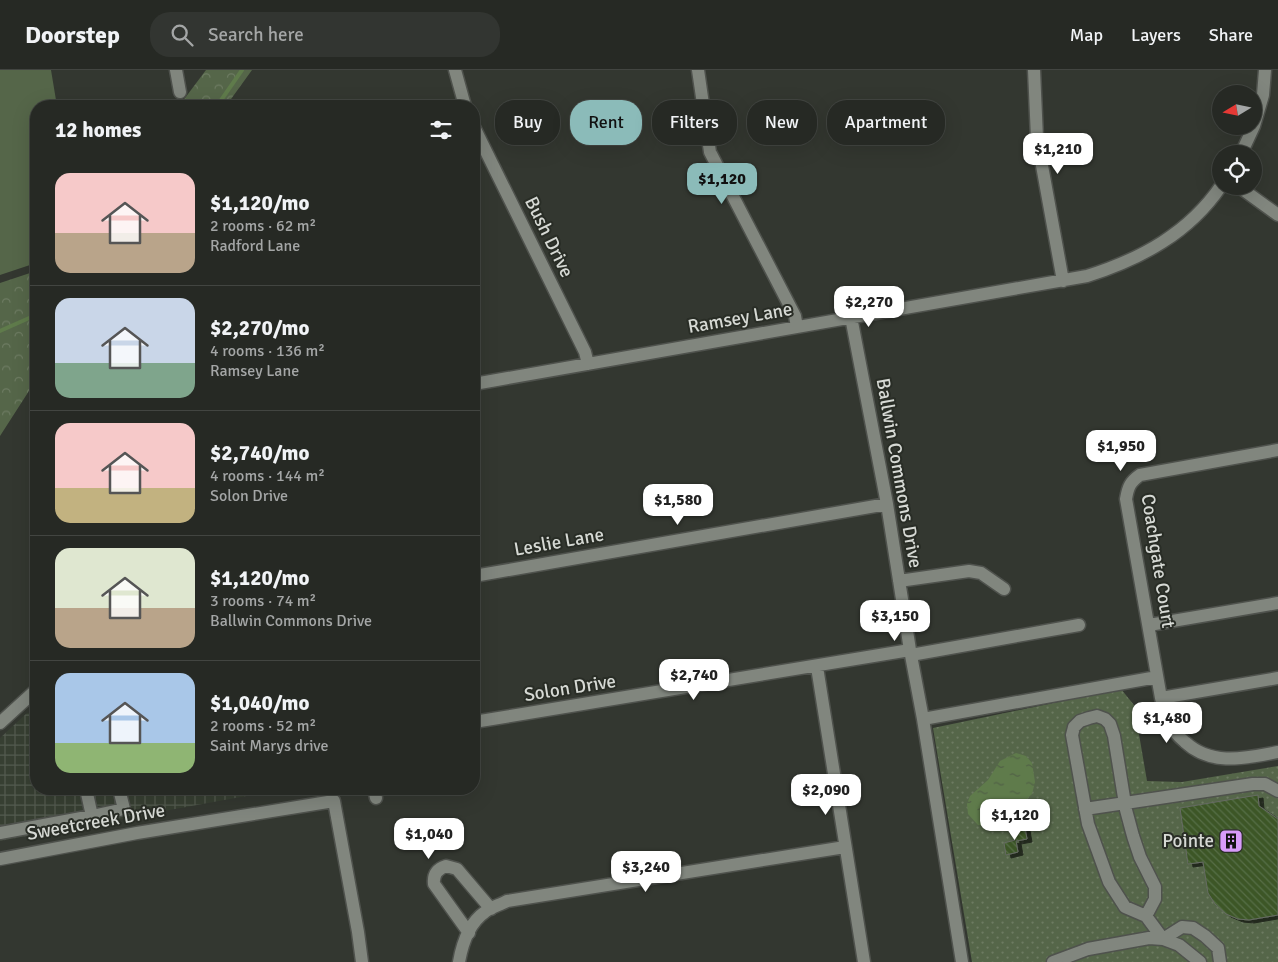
<!DOCTYPE html>
<html lang="en">
<head>
<meta charset="utf-8">
<style>
  body { margin:0; font-family:Signika,sans-serif; background:#323531; color:#f1f3f6; height:100vh; display:flex; flex-direction:column; font-size:19px; white-space:nowrap }
  * { box-sizing:border-box; margin:0 }
  p { font-size:16px; color:#a4a6a6 }
  .icon { flex:none; width:28px; height:28px; fill:none; stroke:currentColor; stroke-width:2; stroke-linecap:round; stroke-linejoin:round }
  .map { position:relative; flex:1; overflow:hidden }
  .sheet { position:absolute; left:30px; top:30px; width:450px; height:695px; display:flex; flex-direction:column; background:#262924; border-radius:20px; box-shadow:0 5px 20px #0002,0 0 0 1px #424541 }
  .sheet>* { flex:none }
  .top-card { position:absolute; left:495px; top:30px; width:475px; height:45px; display:flex; gap:10px }
  .needle { width:32px; rotate:260deg }
  .tools { position:absolute; left:1212px; top:15px; display:grid; gap:10px }
  .tools a { display:grid; place-items:center; width:50px; height:50px; border-radius:50%; background:#262924; box-shadow:0 5px 20px #0002,0 0 0 1px #424541; font-size:25px }
  .price { position:absolute; translate:-50% -42px; padding:0 11px; border-radius:10px; background:#fff; color:#222; font-size:16px; line-height:32px; filter:drop-shadow(0 1px 2px #0008) }
  .price::after { content:''; position:absolute; left:50%; top:30px; width:15px; height:11px; margin-left:-8px; background:inherit; clip-path:polygon(0 0,100% 0,50% 100%) }
  .price.selected { background:#8bbbb9; color:#111 }
  ul { padding:0; list-style:none }
  li { display:flex; align-items:center; gap:15px; height:125px; padding:0 25px }
  li+li { border-top:1px solid #424541 }
  li span { display:grid; place-items:center; flex:none; width:140px; height:100px; border-radius:15px; color:#555 }
  li>.icon { margin-inline-start:auto }
  span .icon { width:60px; height:60px; fill:#fffc; stroke-width:1 }
  li b { font-size:21px }
  h2 { display:flex; justify-content:space-between; align-items:center; height:60px; padding:0 25px; font-size:21px }
  .tag { padding:0 18px; border-radius:20px; background:#262924; box-shadow:0 5px 20px #0002,0 0 0 1px #424541; font-size:18px; line-height:45px }
  .tag.selected { background:#8bbbb9; color:#111 }
  header { display:flex; align-items:center; gap:30px; box-sizing:border-box; height:70px; padding:0 25px; background:#262924; border-bottom:1px solid #424541 }
  header strong { font-size:24px }
  nav { display:flex; gap:28px; margin-inline-start:auto; font-size:18px }
  .search { width:350px; height:45px; background:#323531; display:flex; align-items:center; gap:12px; box-sizing:border-box; padding:0 18px; border-radius:20px; color:#a4a6a6; font-size:19px }
  .map>svg:first-child { display:block }
  .industrial { fill:url(#industrial-grid) }
  .grass { fill:url(#grass-dots) }
  .forest { fill:url(#forest-crowns) }
  .garden { fill:#556649 }
  .water { fill:url(#water-ripples) }
  .lines { fill:none; stroke-linecap:round; stroke-linejoin:round }
  .stream { stroke:#5f7b4b; stroke-width:4 }
  .building { fill:url(#building-back-hatch); stroke:#666b63; filter:url(#shadow) }
  .minor-casing { stroke:#4f524d; stroke-width:15 }
  .minor { stroke:#81867e; stroke-width:12 }
  .labels { text-anchor:middle; dominant-baseline:central; stroke-width:4; stroke-linejoin:round; paint-order:stroke }
  .street-label { font-size:19px; fill:#d6d9d4; stroke:#292d26 }
  .poi-label { font-size:19px; fill:#d6d9d4; stroke:#292d26; text-anchor:end }
</style>
</head>
<body>
<header>
<strong>Doorstep</strong>
<div class="search"><svg class="icon" aria-label="search" viewBox="0 0 24 24"><circle cx="10" cy="10" r="6"/><path d="M15 15l6 6"/></svg>Search here</div>
<nav><a>Map</a><a>Layers</a><a>Share</a></nav>
</header>
<div class="map">
<svg width="1278" height="892" viewBox="0 0 1278 892">
  <defs>
    <pattern id="industrial-grid" width="8" height="8" patternUnits="userSpaceOnUse" patternTransform="scale(1.25)"><rect width="8" height="8" fill="#373f32"/><path d="M0 4h8M4 0v8" fill="none" stroke="#535a4f"/></pattern>
    <pattern id="grass-dots" width="8" height="8" patternUnits="userSpaceOnUse" patternTransform="scale(1.25)"><rect width="8" height="8" fill="#556649"/><path d="M2 2h.1M6 6h.1" fill="none" stroke="#6d7b62" stroke-width="1.8" stroke-linecap="round"/></pattern>
    <pattern id="forest-crowns" width="20" height="18" patternUnits="userSpaceOnUse" patternTransform="scale(1.25)"><rect width="20" height="18" fill="#556649"/><path d="M2 6a3 3 0 1 1 6 0M12 15a3 3 0 1 1 6 0" fill="none" stroke="#6d7b62"/></pattern>
    <pattern id="water-ripples" width="26" height="14" patternUnits="userSpaceOnUse" patternTransform="scale(1.25)"><rect width="26" height="14" fill="#5f7b4b"/><path d="M2 4q2-2 4 0t4 0M15 11q2-2 4 0t4 0" fill="none" stroke="#516146"/></pattern>
    <pattern id="building-back-hatch" width="6" height="6" patternUnits="userSpaceOnUse" patternTransform="scale(1.25)"><rect width="6" height="6" fill="#3c5628"/><path d="M-1 5l2 2M0 0l6 6M5-1l2 2" fill="none" stroke="#576e46"/></pattern>
    <filter id="shadow"><feDropShadow dx="5" dy="3" stdDeviation="0" flood-color="#0009"/></filter>
  </defs>
  <rect width="100%" height="100%" fill="#333730"/>
  <path class="industrial" d="M36 642V719H285L0 771V668L27 643Z"/>
  <path class="grass" d="M1121 619 1134 635 1147 711 1182 712 1278 696V892H972L933 658Z"/>
  <path class="forest" d="M206 0H252L226 36H179Z
    M36 201V310L0 366V213Z"/>
  <path class="garden" d="M0 0H51L57 36H36V193L0 205Z"/>
  <path class="water" d="M1016 683 1026 686 1032 693 1035 712 1032 724 1003 751 987 756 978 755 968 744 967 734 970 726 988 710 1000 691Z"/>
  <g class="lines">
    <path class="stream" d="M217 36 242 0
      M0 261 36 245"/>
  </g>
  <path class="building" d="M1258 725 1259 736 1278 749V845L1249 850 1238 849 1226 844 1215 834 1208 823 1203 792 1188 794 1180 738Z
    M1025 758 1027 769 1016 771 1018 782 1006 785 1004 773 1015 770 1013 760Z"/>
  <g class="lines">
    <g class="minor-casing">
      <path id="minor" d="M176 0 180 22
        M455 0 465 36
        M698 0 710 82 795 246 797 257
        M1034 0 1037 68 1063 211
        M1254 56 1263 25 1265 0
        M474 57 585 282 588 294
        M1241 84 1254 56
        M1238 116 1278 145
        M851 247 887 434 910 580 923 649 962 892
        M474 314 1087 206C1141 189 1189 163 1221 116
        M1278 380 1140 405C1130 412 1128 417 1126 429L1161 628C1163 637 1165 646 1170 654 1173 661 1179 667 1185 672 1212 697 1246 688 1278 682
        M474 506 887 434
        M899 511 969 501 981 503 1004 519
        M1149 555 1278 533
        M911 585 1079 555
        M817 597 864 892
        M1161 628 1278 608
        M923 649 1157 607
        M474 652 910 580
        M0 653 36 620
        M86 719 92 746 124 739 119 719
        M374 719 376 728
        M1085 739 1253 714H1265L1278 721
        M0 763 92 746
        M0 789 137 763 334 731 358 862 362 892
        M1146 846 1155 829V817L1140 787 1133 766 1126 740 1114 666 1110 654 1105 649 1097 646 1089 648 1080 651 1074 657 1072 665 1088 754 1109 812 1125 837 1146 846 1163 869 1182 857 1193 858 1205 866 1218 878 1220 892
        M469 863 434 814C433 805 437 799 446 796L457 799 491 839
        M459 892C462 875 469 853 485 842 491 837 500 835 507 831L845 777
        M1053 892 1088 879 1149 868 1163 869 1179 875 1200 892"/>
    </g>
    <use href="#minor" class="minor"/>
  </g>
  <defs>
    <g id="building-square" transform="scale(1.25)"><rect x="-9" y="-9" width="18" height="18" rx="4" fill="#d79bf9" stroke="#292d26"/><path d="M-4-6H4V6H1V3H-1V6H-4ZM-2.5-4.3h1.7v1.8h-1.7ZM.8-4.3h1.7v1.8H.8ZM-2.5-1h1.7V.8h-1.7ZM.8-1h1.7V.8H.8Z" fill="#111"/></g>
  </defs>
  <g fill-rule="evenodd">
    <use href="#building-square" x="1231" y="771"/>
  </g>
  <g class="labels">
    <g class="street-label">
      <text transform="translate(549 167) rotate(64)">Bush Drive</text>
      <text transform="translate(740 248) rotate(-10)">Ramsey Lane</text>
      <text transform="translate(899 403) rotate(80)">Ballwin Commons Drive</text>
      <text transform="translate(559 472) rotate(-10)">Leslie Lane</text>
      <text transform="translate(1158 491) rotate(81)">Coachgate Court</text>
      <text transform="translate(570 618) rotate(-9)">Solon Drive</text>
      <text transform="translate(96 752) rotate(-10)">Sweetcreek Drive</text>
    </g>
    <g class="poi-label">
      <text x="1214" y="771">Pointe</text>
    </g>
  </g>
</svg>
<div class="tools">
<a><svg class="needle" viewBox="-14 -14 28 28"><path d="M0-13l5 13h-10z" fill="#e53935"/><path d="M0 13l5-13h-10z" fill="#a4a6a6"/></svg></a>
<a><svg class="icon" aria-label="locate" viewBox="0 0 24 24"><circle cx="12" cy="12" r="6"/><path d="M12 2v4M12 18v4M2 12h4M18 12h4"/></svg></a>
</div>
<b class="price" style="left:1058px;top:105px">$1,210</b>
<b class="price selected" style="left:722px;top:135px">$1,120</b>
<b class="price" style="left:869px;top:258px">$2,270</b>
<b class="price" style="left:1121px;top:402px">$1,950</b>
<b class="price" style="left:678px;top:456px">$1,580</b>
<b class="price" style="left:895px;top:572px">$3,150</b>
<b class="price" style="left:694px;top:631px">$2,740</b>
<b class="price" style="left:1167px;top:674px">$1,480</b>
<b class="price" style="left:826px;top:746px">$2,090</b>
<b class="price" style="left:1015px;top:771px">$1,120</b>
<b class="price" style="left:429px;top:790px">$1,040</b>
<b class="price" style="left:646px;top:823px">$3,240</b>
<div class="top-card">
<a class="tag">Buy</a>
<a class="tag selected">Rent</a>
<a class="tag">Filters</a>
<a class="tag">New</a>
<a class="tag">Apartment</a>
</div>
<section class="sheet">
<h2>12 homes<svg class="icon" aria-label="filters" viewBox="0 0 24 24"><path d="M4 7h16M4 17h16"/><circle cx="9" cy="7" r="2"/><circle cx="15" cy="17" r="2"/></svg></h2>
<ul>
<li><span style="background:linear-gradient(#f6c9c9 60%,#b9a48a 0)"><svg class="icon" aria-label="home" viewBox="0 0 24 24"><path d="M3 11l9-7 9 7M6 9v11h12V9"/></svg></span><div><b>$1,120/mo</b><p>2 rooms · 62 m²</p><p>Radford Lane</p></div></li>
<li><span style="background:linear-gradient(#c9d6e8 65%,#7fa58c 0)"><svg class="icon" aria-label="home" viewBox="0 0 24 24"><path d="M3 11l9-7 9 7M6 9v11h12V9"/></svg></span><div><b>$2,270/mo</b><p>4 rooms · 136 m²</p><p>Ramsey Lane</p></div></li>
<li><span style="background:linear-gradient(#f6c9c9 65%,#c2b280 0)"><svg class="icon" aria-label="home" viewBox="0 0 24 24"><path d="M3 11l9-7 9 7M6 9v11h12V9"/></svg></span><div><b>$2,740/mo</b><p>4 rooms · 144 m²</p><p>Solon Drive</p></div></li>
<li><span style="background:linear-gradient(#dfe7d0 60%,#b9a48a 0)"><svg class="icon" aria-label="home" viewBox="0 0 24 24"><path d="M3 11l9-7 9 7M6 9v11h12V9"/></svg></span><div><b>$1,120/mo</b><p>3 rooms · 74 m²</p><p>Ballwin Commons Drive</p></div></li>
<li><span style="background:linear-gradient(#a9c7e8 70%,#8fb573 0)"><svg class="icon" aria-label="home" viewBox="0 0 24 24"><path d="M3 11l9-7 9 7M6 9v11h12V9"/></svg></span><div><b>$1,040/mo</b><p>2 rooms · 52 m²</p><p>Saint Marys drive</p></div></li>
</ul>
</section>
</div>
</body>
</html>
